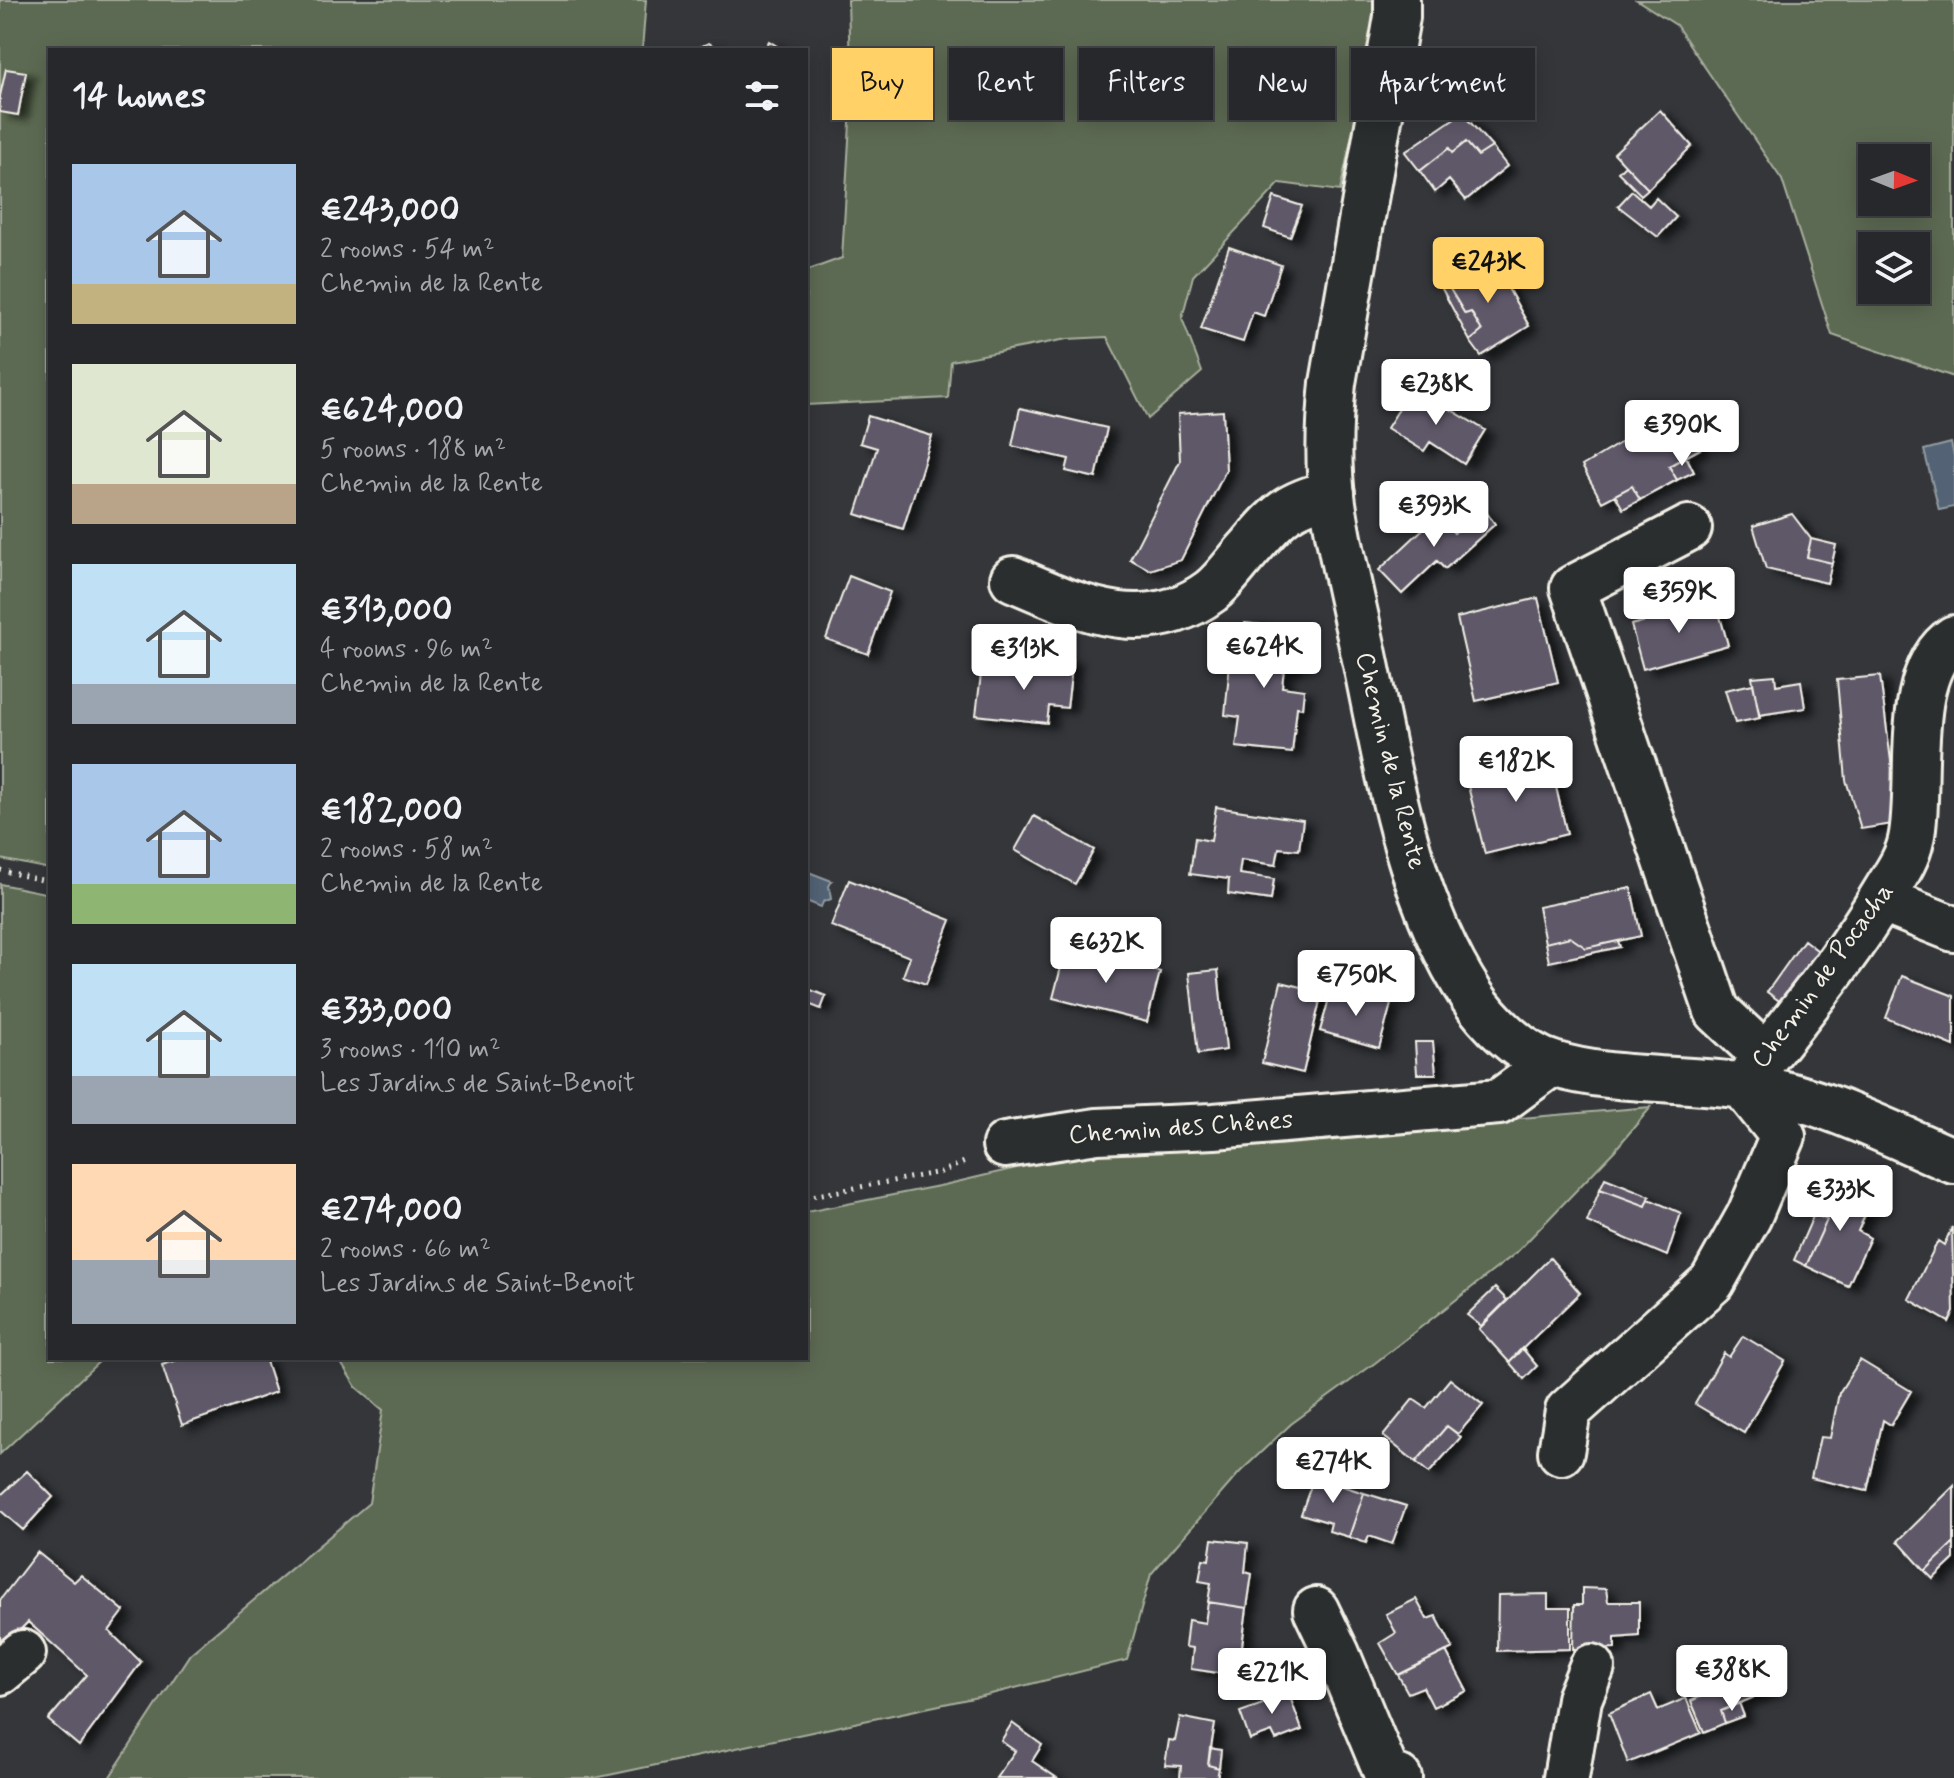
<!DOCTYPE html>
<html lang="en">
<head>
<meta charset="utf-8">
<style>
  body { margin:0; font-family:Mynerve,sans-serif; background:#2f3034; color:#f1f3f6; height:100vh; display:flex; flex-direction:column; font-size:30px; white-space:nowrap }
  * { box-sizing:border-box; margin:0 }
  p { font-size:26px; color:#a4a6a9 }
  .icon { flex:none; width:44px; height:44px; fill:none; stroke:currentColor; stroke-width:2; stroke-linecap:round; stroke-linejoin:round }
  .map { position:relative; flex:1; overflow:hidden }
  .side { position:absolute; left:48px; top:48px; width:760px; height:1312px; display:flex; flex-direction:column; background:#27282c; border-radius:0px; box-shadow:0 4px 20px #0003,0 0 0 2px #434448 }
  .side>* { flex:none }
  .guide { position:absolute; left:832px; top:48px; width:760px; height:72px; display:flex; gap:16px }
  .needle { width:52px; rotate:91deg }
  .tools { position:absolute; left:1858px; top:144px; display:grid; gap:16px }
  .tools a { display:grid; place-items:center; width:72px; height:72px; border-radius:0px; background:#27282c; box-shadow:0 4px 20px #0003,0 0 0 2px #434448; font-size:40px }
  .price { position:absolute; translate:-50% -68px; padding:0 18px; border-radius:8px; background:#fff; color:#222; font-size:26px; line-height:52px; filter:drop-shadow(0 2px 4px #0008) }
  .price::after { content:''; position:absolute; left:50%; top:48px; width:24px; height:18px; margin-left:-12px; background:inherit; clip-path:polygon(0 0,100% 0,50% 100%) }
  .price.current { background:#ffd166; color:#111 }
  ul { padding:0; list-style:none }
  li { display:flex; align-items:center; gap:24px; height:200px; padding:0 24px }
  li span { display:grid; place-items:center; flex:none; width:224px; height:160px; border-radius:0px; color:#555 }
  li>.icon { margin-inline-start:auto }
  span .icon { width:96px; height:96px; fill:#fffc; stroke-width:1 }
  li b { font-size:34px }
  h2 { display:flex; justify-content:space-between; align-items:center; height:96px; padding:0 24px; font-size:34px }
  .pill { padding:0 28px; border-radius:0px; background:#27282c; box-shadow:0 4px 20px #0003,0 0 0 2px #434448; font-size:28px; line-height:72px }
  .pill.current { background:#ffd166; color:#111 }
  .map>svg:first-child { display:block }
  .green { fill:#5d6b52; stroke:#a8ae9d; stroke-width:2; fill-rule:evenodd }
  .water { fill:#526474; stroke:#939ca2; stroke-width:2 }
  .building { fill:#5e5869; stroke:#f4f1e8; stroke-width:2; filter:url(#shadow) }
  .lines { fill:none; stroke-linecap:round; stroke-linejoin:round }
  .minor-casing { stroke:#f4f1e8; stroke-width:50 }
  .path { stroke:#f4f1e8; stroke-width:5; stroke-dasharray:2 6; stroke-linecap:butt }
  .minor { stroke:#2a2d2e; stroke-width:44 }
  .labels { text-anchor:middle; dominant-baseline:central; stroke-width:6; stroke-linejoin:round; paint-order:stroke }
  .street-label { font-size:26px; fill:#f4f1e8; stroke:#2a2d2e }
</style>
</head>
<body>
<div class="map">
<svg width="1954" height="1778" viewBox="0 0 1954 1778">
  <defs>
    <filter id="shadow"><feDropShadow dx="9" dy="5" stdDeviation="4" flood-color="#0009"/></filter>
  </defs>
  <rect width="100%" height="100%" fill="#34363a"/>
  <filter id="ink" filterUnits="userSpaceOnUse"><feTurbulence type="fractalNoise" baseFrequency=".0125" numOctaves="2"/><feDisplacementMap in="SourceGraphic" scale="16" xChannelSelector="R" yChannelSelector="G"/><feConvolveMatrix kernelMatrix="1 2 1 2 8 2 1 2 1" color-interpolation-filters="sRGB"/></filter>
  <g filter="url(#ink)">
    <path class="green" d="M0 0H646L642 50H50V869L0 859Z
      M848 0H1376L1375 27 1340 191 1280 183 1193 276 1182 318 1202 372 1148 419 1107 337 1067 339 951 361 948 398 806 405V271L842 258 851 106Z
      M1637 0H1954V377L1832 335 1782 180 1676 25ZM1872 158H1916V202H1872ZM1872 246H1916V290H1872Z
      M0 884 50 894V1358H103L0 1454Z
      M1651 1107 1615 1150 1516 1253 1375 1363 1291 1424 1240 1472 1151 1574 1127 1660 987 1695 595 1778H109L190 1654 369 1503 383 1410 356 1387 338 1358H806V1212L944 1185 1063 1157Z"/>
    <path class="water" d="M1951 443 1954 456V507L1939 510 1924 450Z
      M806 871 832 881 829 886 831 899 823 902 821 907 806 901Z"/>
    <path class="building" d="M769 41 783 50H764Z
      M709 43 720 50H691Z
      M6 69 26 72 18 115 0 112V96Z
      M1660 110 1692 146 1648 189 1614 153Z
      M1462 113 1492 147 1478 156 1466 142 1452 153 1449 148 1420 171 1405 152Z
      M1466 142 1478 156 1492 147 1507 166 1466 200 1449 180 1435 192 1420 171 1449 148 1452 153Z
      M1625 165 1648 189 1641 195 1618 172Z
      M1632 191 1649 206 1656 198 1676 217 1658 237 1618 206Z
      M1274 197 1302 206 1290 237 1264 228Z
      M1229 247 1281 265 1264 316 1253 312 1243 342 1201 329Z
      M1490 256 1529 326 1481 356 1470 341 1482 331 1471 312 1465 314 1447 284Z
      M1447 284 1465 314 1471 312 1482 331 1470 341 1441 287Z
      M1418 390 1485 430 1464 464 1430 442 1424 451 1387 428 1404 401 1409 404Z
      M1020 408 1107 428 1096 478 1066 471 1069 459 1012 446Z
      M1223 411 1226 470 1181 560 1150 570 1130 559 1180 461 1178 414Z
      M1680 413 1700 449 1669 466 1677 480 1640 500 1632 486 1602 502 1582 466 1648 426 1650 429Z
      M868 416 932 436 903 529 856 514 877 448 860 443Z
      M1686 456 1694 472 1677 480 1669 466Z
      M1632 486 1640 500 1623 509 1615 495Z
      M1483 508 1495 524 1445 569 1437 561 1402 594 1379 570 1438 515 1454 533Z
      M1792 514 1811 539 1807 557 1832 563 1827 583 1766 569 1753 526Z
      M1811 539 1836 545 1832 563 1807 557Z
      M849 576 890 592 868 654 826 639Z
      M1538 598 1558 682 1476 701 1457 618Z
      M1716 602 1728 645 1643 669 1631 625Z
      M1245 623 1296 629 1292 669 1284 668 1282 687 1304 690 1302 708 1297 707 1292 753 1236 747 1240 717 1225 715 1230 662 1240 663Z
      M1052 656 1073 659 1067 708 1049 706 1047 723 976 715 982 666 1050 675Z
      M1775 675 1776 685 1801 681 1805 708 1759 715 1752 677Z
      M1880 676 1899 823 1861 829 1846 780 1837 680Z
      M1753 684 1760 718 1735 723 1725 690Z
      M1548 753 1567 834 1485 854 1465 774Z
      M1216 807 1303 820 1299 850 1279 848 1276 865 1241 860 1239 874 1274 879 1271 900 1228 894 1229 879 1190 874 1195 838 1211 841Z
      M1034 816 1094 850 1075 884 1015 850Z
      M849 880 951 920 926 984 903 976 910 957 831 926Z
      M1631 888 1641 936 1586 948 1570 937 1545 943 1538 907Z
      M1570 937 1586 948 1618 941 1620 947 1549 962 1545 943Z
      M1804 940 1822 954 1785 1005 1767 992Z
      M1066 948 1160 972 1147 1022 1053 998Z
      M1218 970 1226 1050 1198 1054 1189 973Z
      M1902 976 1954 996V1046L1886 1018Z
      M1281 982 1322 992 1303 1073 1262 1063Z
      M806 988 826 996 821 1009 806 1003Z
      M1332 988 1391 1004 1379 1048 1320 1031Z
      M1415 1042H1433L1436 1074H1417Z
      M1605 1178 1650 1196 1646 1206 1600 1189Z
      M1830 1178 1872 1199 1858 1231 1870 1238 1848 1286 1806 1266 1827 1220 1814 1214Z
      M1600 1189 1646 1206 1649 1199 1681 1213 1667 1256 1587 1222Z
      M1814 1214 1827 1220 1806 1266 1794 1260Z
      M1952 1227 1954 1312 1949 1322 1909 1299 1938 1241 1944 1245Z
      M1550 1258 1580 1293 1509 1362 1479 1329Z
      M1495 1288 1507 1300 1481 1326 1467 1315Z
      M1743 1336 1785 1361 1744 1433 1695 1404 1724 1353 1729 1357Z
      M1522 1348 1537 1366 1524 1379 1509 1362Z
      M184 1358H265L276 1392 182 1425 162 1365Z
      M1860 1360 1911 1391 1891 1425 1883 1420 1867 1491 1811 1478 1820 1437 1830 1438 1839 1393Z
      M1450 1379 1483 1405 1458 1434 1447 1426 1416 1462 1383 1436 1413 1399 1426 1408Z
      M1447 1426 1461 1437 1429 1473 1416 1462Z
      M27 1471 53 1497 23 1530 0 1510V1496Z
      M1314 1477 1364 1493 1349 1537 1329 1531 1331 1523 1301 1514Z
      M1954 1486V1543L1925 1571 1898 1541Z
      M1364 1493 1406 1506 1392 1544 1369 1536 1366 1543 1349 1537Z
      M1212 1539 1248 1543 1245 1572 1252 1574 1247 1608 1208 1602 1211 1583 1199 1581 1203 1559 1209 1560Z
      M1954 1543V1559L1933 1579 1925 1571Z
      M37 1552 74 1582 81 1575 124 1611 109 1631 141 1662 79 1746 48 1720 87 1675 28 1622 0 1650V1600Z
      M1582 1588 1606 1589 1608 1602H1639V1636L1615 1638V1648L1573 1649 1574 1605H1582Z
      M1548 1594V1608H1570V1649L1497 1651 1498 1595Z
      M1416 1599 1427 1619 1436 1616 1453 1648 1398 1675 1380 1643 1396 1633 1386 1614Z
      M1208 1602 1247 1608 1238 1676 1191 1669 1193 1648 1185 1647 1188 1620 1205 1623Z
      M1446 1651 1467 1691 1433 1707 1423 1687 1408 1693 1398 1675Z
      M1749 1661 1762 1694 1721 1711 1725 1723 1704 1732 1691 1701 1706 1694 1697 1673 1722 1662 1726 1672Z
      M1286 1686 1302 1730 1276 1740 1272 1732 1250 1740 1240 1712 1263 1704 1259 1696Z
      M1651 1694 1658 1710 1686 1698 1701 1733 1628 1763 1609 1713Z
      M1739 1703 1744 1716 1725 1723 1721 1711Z
      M1180 1717 1215 1724 1208 1765 1219 1768 1217 1778H1180L1181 1766 1165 1765 1169 1740 1175 1741Z
      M1012 1723 1042 1745 1032 1761 1057 1778H996L1015 1751 1001 1741Z
      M1210 1748 1221 1750 1219 1768 1208 1765Z"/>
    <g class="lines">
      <g class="minor-casing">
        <path id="minor" d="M1397 0V17L1333 383C1329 423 1327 464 1333 503 1341 559 1356 614 1367 669 1389 776 1410 902 1471 995 1488 1021 1522 1055 1553 1064 1609 1082 1685 1077 1744 1086 1818 1096 1886 1132 1954 1161
          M1689 528 1573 588 1717 1011 1765 1056
          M1013 579C1079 607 1145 640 1211 591 1225 580 1236 563 1248 550 1278 515 1286 504 1332 493
          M1881 900 1954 929
          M1005 1145 1097 1131 1214 1126 1499 1102 1551 1064
          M1561 1452 1568 1411 1712 1282 1749 1216 1783 1136 1743 1086C1791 1023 1844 962 1884 894 1894 877 1907 860 1911 840 1923 785 1901 673 1954 638
          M1316 1610 1337 1654 1388 1777 1399 1778
          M0 1672 23 1653
          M1566 1778 1579 1699 1592 1667"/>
      </g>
      <path class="path" d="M0 870 50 882
        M806 1197 941 1172 967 1161"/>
      <use href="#minor" class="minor"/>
    </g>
  </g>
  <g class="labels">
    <g class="street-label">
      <text transform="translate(1390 761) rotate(76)">Chemin de la Rente</text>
      <text transform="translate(1823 976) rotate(-54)">Chemin de Pocacha</text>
      <text transform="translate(1181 1128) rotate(-4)">Chemin des Chênes</text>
    </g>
  </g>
</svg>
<div class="tools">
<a><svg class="needle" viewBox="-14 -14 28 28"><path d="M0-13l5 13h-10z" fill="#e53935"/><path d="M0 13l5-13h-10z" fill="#a4a6a9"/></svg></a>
<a><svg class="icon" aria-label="layers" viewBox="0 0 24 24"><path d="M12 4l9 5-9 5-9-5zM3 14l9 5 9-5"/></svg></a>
</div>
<b class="price current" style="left:1488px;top:305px">€243K</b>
<b class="price" style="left:1436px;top:427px">€238K</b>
<b class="price" style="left:1682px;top:468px">€390K</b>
<b class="price" style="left:1434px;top:549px">€393K</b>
<b class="price" style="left:1679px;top:635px">€359K</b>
<b class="price" style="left:1264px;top:690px">€624K</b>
<b class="price" style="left:1024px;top:692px">€313K</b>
<b class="price" style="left:1516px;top:804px">€182K</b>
<b class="price" style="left:1106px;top:985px">€632K</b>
<b class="price" style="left:1356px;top:1018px">€750K</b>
<b class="price" style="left:1840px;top:1233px">€333K</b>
<b class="price" style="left:1333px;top:1505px">€274K</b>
<b class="price" style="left:1732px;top:1713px">€388K</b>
<b class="price" style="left:1272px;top:1716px">€221K</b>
<div class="guide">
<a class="pill current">Buy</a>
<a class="pill">Rent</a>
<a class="pill">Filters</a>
<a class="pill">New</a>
<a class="pill">Apartment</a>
</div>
<section class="side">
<h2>14 homes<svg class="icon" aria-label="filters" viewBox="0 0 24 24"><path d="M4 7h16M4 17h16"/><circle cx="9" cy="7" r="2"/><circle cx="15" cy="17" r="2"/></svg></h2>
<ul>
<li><span style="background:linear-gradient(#a9c7e8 75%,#c2b280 0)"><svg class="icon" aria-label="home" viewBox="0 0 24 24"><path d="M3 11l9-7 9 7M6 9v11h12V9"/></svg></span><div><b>€243,000</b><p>2 rooms · 54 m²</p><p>Chemin de la Rente</p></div></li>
<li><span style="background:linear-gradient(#dfe7d0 75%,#b9a48a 0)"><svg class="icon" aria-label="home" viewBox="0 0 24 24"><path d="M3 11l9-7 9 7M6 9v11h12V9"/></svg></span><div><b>€624,000</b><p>5 rooms · 188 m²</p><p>Chemin de la Rente</p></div></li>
<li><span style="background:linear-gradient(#bfe0f5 75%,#9aa5b1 0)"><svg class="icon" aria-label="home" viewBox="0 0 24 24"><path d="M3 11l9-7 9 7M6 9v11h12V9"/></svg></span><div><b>€313,000</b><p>4 rooms · 96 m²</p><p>Chemin de la Rente</p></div></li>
<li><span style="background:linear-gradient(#a9c7e8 75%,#8fb573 0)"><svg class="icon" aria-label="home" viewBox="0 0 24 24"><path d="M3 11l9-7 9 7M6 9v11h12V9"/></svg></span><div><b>€182,000</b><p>2 rooms · 58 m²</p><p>Chemin de la Rente</p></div></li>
<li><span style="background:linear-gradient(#bfe0f5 70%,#9aa5b1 0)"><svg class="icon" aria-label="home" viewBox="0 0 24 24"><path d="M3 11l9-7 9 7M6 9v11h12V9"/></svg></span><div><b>€333,000</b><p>3 rooms · 110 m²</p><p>Les Jardins de Saint-Benoit</p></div></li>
<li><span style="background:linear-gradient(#ffd9b3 60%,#9aa5b1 0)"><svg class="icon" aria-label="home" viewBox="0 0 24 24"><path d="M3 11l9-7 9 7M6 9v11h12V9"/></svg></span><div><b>€274,000</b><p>2 rooms · 66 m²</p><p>Les Jardins de Saint-Benoit</p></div></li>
</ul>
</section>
</div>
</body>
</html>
